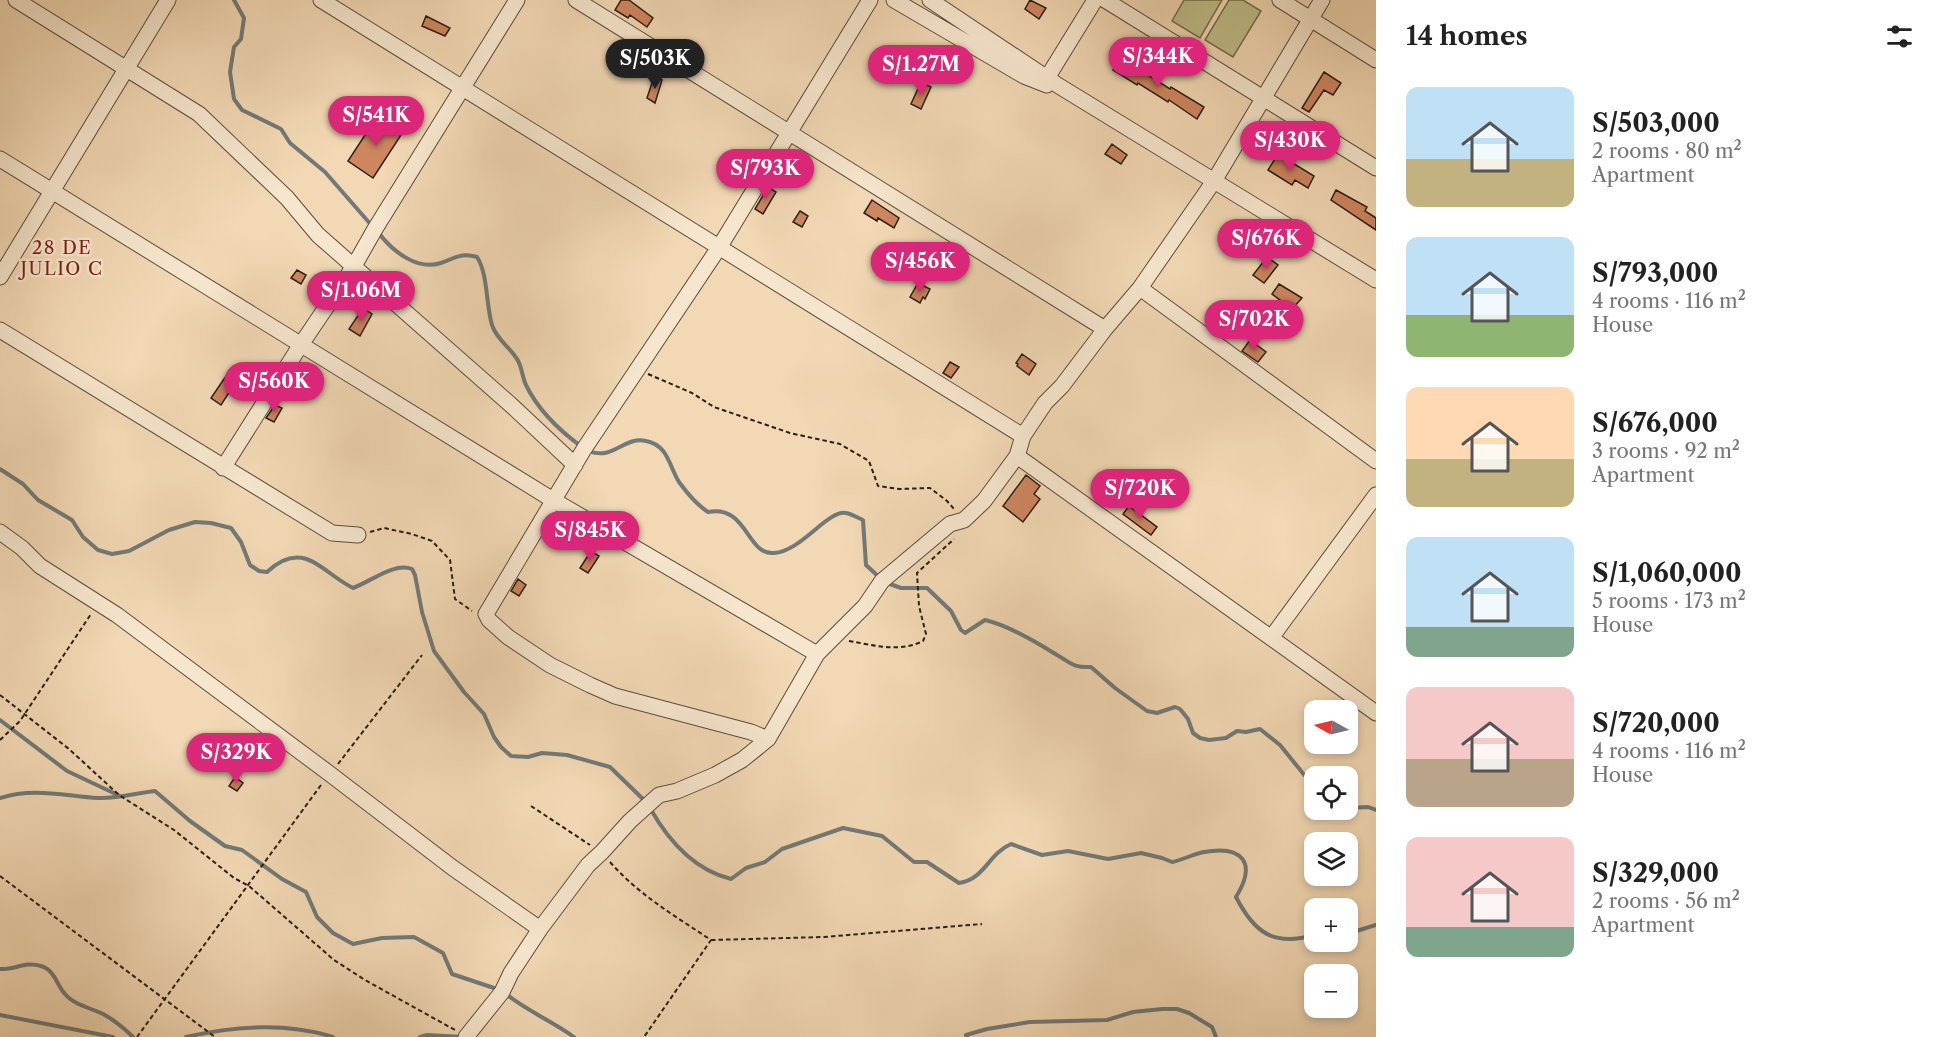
<!DOCTYPE html>
<html lang="en">
<head>
<meta charset="utf-8">
<style>
  body { margin:0; font-family:"Libre Caslon Text",serif; background:#f6f6f6; color:#222; height:100vh; display:flex; flex-direction:column; font-size:22px; white-space:nowrap }
  * { box-sizing:border-box; margin:0 }
  p { font-size:20px; color:#767676 }
  .icon { flex:none; width:33px; height:33px; fill:none; stroke:currentColor; stroke-width:2; stroke-linecap:round; stroke-linejoin:round }
  .map { position:relative; flex:1; overflow:hidden }
  .drawer { display:flex; flex-direction:column; background:#fff; width:570px }
  .drawer>* { flex:none }
  .needle { width:39px; rotate:278deg }
  .buttons { position:absolute; left:1304px; top:700px; display:grid; gap:12px }
  .buttons a { display:grid; place-items:center; width:54px; height:54px; border-radius:12px; background:#fff; box-shadow:0 3px 9px #0003; font-size:30px }
  .price { position:absolute; translate:-50% -51px; padding:0 14px; border-radius:21px; background:#db2777; color:#fff; font-size:20px; line-height:39px; filter:drop-shadow(0 2px 3px #0008) }
  .price::after { content:''; position:absolute; left:50%; top:36px; width:18px; height:14px; margin-left:-9px; background:inherit; clip-path:polygon(0 0,100% 0,50% 100%) }
  .price.active { background:#222; color:#fff }
  ul { padding:0; list-style:none }
  li { display:flex; align-items:center; gap:18px; height:150px; padding:0 30px }
  li span { display:grid; place-items:center; flex:none; width:168px; height:120px; border-radius:12px; color:#555 }
  li>.icon { margin-inline-start:auto }
  span .icon { width:72px; height:72px; fill:#fffc; stroke-width:1 }
  li b { font-size:26px }
  h2 { display:flex; justify-content:space-between; align-items:center; height:72px; padding:0 30px; font-size:26px }
  main { display:flex; flex:1; min-height:0 }
  .map>svg:first-child { display:block }
  .green { fill:#bfbd89; stroke:#746e50; stroke-width:1.5 }
  .lines { fill:none; stroke-linecap:round; stroke-linejoin:round }
  .stream { stroke:#717a78; stroke-width:4 }
  .building { fill:#ce865f; stroke:#291f16; stroke-width:1.5 }
  .minor-casing { stroke:#5b4d3e; stroke-width:17 }
  .path { stroke:#291f16; stroke-width:2; stroke-dasharray:4.5 3; stroke-linecap:butt }
  .minor { stroke:#f7e6ce; stroke-width:15 }
  .labels { text-anchor:middle; dominant-baseline:central; stroke-width:5; stroke-linejoin:round; paint-order:stroke }
  .neighbourhood-label { font-size:18px; letter-spacing:1.5px; fill:#7a1f14; stroke:#f7e6ce }
</style>
</head>
<body>
<main>
<div class="map">
<svg width="1376" height="1037" viewBox="0 0 1376 1037">
  <rect width="100%" height="100%" fill="#f2d8b4"/>
  <filter id="stains"><feTurbulence type="fractalNoise" baseFrequency=".00333" numOctaves="4"/><feColorMatrix values="0 0 0 0 .2 0 0 0 0 .09 0 0 0 0 .02 0 0 0 .5 -.17"/></filter>
  <radialGradient id="worn" r=".72"><stop offset=".6" stop-color="#630" stop-opacity="0"/><stop offset="1" stop-color="#630" stop-opacity=".3"/></radialGradient>
  <path class="green" d="M1184 0H1222L1200 38 1172 21Z
    M1229 0H1243L1261 11 1233 57 1205 40Z"/>
  <g class="lines">
    <path class="stream" d="M234 0 244 18 241 39 234 47 230 72 234 99 242 110 281 129 290 143 325 172 373 227
      M378 232C392 251 417 271 441 263 455 258 462 252 477 257 488 274 486 305 492 325 497 340 509 346 517 359 522 366 522 377 526 385 538 410 560 431 582 447
      M589 451C613 461 624 436 646 441 668 445 669 466 679 482 687 493 697 505 708 512 747 504 747 556 774 553 802 551 827 510 846 513 852 514 858 518 863 520L866 565 879 577
      M0 469 23 484 38 500 72 520 83 537 98 550 112 554 129 551 169 530 195 522 211 523 231 528 241 542 250 565 259 571 267 572C303 538 321 572 353 588 370 582 394 562 412 569L415 575 422 612 434 651 464 692 484 714 494 737 501 747 511 756 528 757 542 753 567 755 610 767 646 802
      M887 583 901 588H927L951 611 961 630 965 633 985 620C1007 625 1038 643 1057 655 1071 663 1073 668 1091 667L1115 688 1147 711 1157 713 1175 707 1180 709 1188 719 1193 733 1200 738 1209 740 1226 738 1237 731 1246 732 1260 729 1280 745 1314 787
      M0 720 67 771 118 795
      M0 798C33 787 65 796 98 798 116 799 137 793 155 791L190 821 225 846 242 850 282 879 306 892 317 917 333 933 353 944 382 938 414 937 443 953 452 974 500 990
      M650 808C668 840 694 870 731 879L746 868 765 862 782 849 843 828 882 836 914 862H927L959 883C985 879 988 854 1011 844L1042 855 1068 851 1108 859 1141 853 1162 858 1172 862C1183 860 1193 854 1204 852 1243 845 1257 863 1236 897 1254 932 1273 947 1314 935
      M1347 808 1368 807 1376 810
      M1347 934 1376 925
      M0 969C16 970 24 961 41 966 55 970 57 986 65 994 74 1005 91 1008 103 1014 114 1020 124 1028 133 1037
      M506 994C527 1011 552 1021 574 1037
      M0 1015 113 1037
      M186 1037C234 1026 285 1022 333 1037
      M420 1037 427 1035 464 1037
      M967 1037 966 1035 987 1029 1030 1022 1107 1020 1133 1012 1162 1009H1177L1189 1013 1212 1027 1216 1037"/>
  </g>
  <path class="building" d="M621 0H629L653 18 647 27 630 15 628 18 615 10Z
    M1030 0 1046 8 1039 19 1025 9Z
    M426 16 450 28 445 36 422 26Z
    M1121 58 1170 89 1171 87 1204 107 1197 119 1169 100 1168 102 1138 83 1137 85 1113 70Z
    M1324 72 1341 83 1333 95 1324 90 1309 112 1302 108Z
    M654 77 662 80 655 103 647 98Z
    M921 82 931 87 921 109 911 104Z
    M378 115 403 132 373 178 348 161Z
    M1112 144 1127 155 1121 164 1105 154Z
    M1278 154 1314 176 1308 188 1295 180 1292 185 1268 170Z
    M768 187 776 192 763 214 755 209Z
    M1336 190 1367 207 1365 211 1376 218V230L1331 200Z
    M872 200 899 218 894 228 878 218 877 221 864 213Z
    M800 211 808 216 802 227 793 222Z
    M1267 257 1278 265 1264 283 1253 275Z
    M297 270 306 275 301 284 291 278Z
    M918 283 930 289 925 299 923 297 920 303 910 297Z
    M1279 284 1302 298 1292 309 1272 294Z
    M363 308 372 314 360 336 349 329Z
    M1250 340 1266 352 1258 362 1242 351Z
    M1022 354 1036 364 1029 375 1017 366 1018 364 1016 363Z
    M950 362 959 367 951 378 943 373Z
    M226 376 236 382 221 405 211 398Z
    M275 405 282 408 274 422 266 418Z
    M1026 475 1040 486 1034 494 1040 499 1023 522 1003 506Z
    M1129 506 1157 527 1151 535 1123 514Z
    M591 551 599 556 588 573 580 568Z
    M518 579 526 585 519 596 511 591Z
    M235 777 243 783 237 791 229 786Z"/>
  <g class="lines">
    <g class="minor-casing">
      <path id="minor" d="M16 0 199 114 287 198 318 235 511 405 575 465
        M321 0 1023 436
        M576 0 1105 329
        M894 0 1024 76 1047 85
        M930 0 1059 86 1376 280
        M1105 0 1376 168
        M1280 0 1376 60
        M1047 78 1095 0
        M0 159 553 500 817 654
        M0 277 168 0
        M1140 288 1376 461
        M0 330 332 533 358 535
        M1017 456 1376 713
        M223 468 300 346 354 266 375 229 517 0
        M0 532 22 548 40 566 117 615 330 774 453 868 540 929
        M1271 638 1376 495
        M768 739 751 732 615 696 590 685 550 665 508 637 489 620 486 614 584 449 720 246 870 0
        M466 1037 502 992 511 973 540 929 588 865 602 852 630 821 659 795 677 791 715 775 742 760 768 739 817 654 865 606 882 581 950 524 964 520 984 501 1017 456 1023 436 1045 403 1062 386 1105 329 1140 288 1214 181 1322 0"/>
    </g>
    <path class="path" d="M648 374 692 393 714 407 790 433 840 444 869 461 878 486 899 489 930 488 947 501 955 510
      M370 532 384 528 412 534 432 541 450 560 455 599 472 611
      M849 641C873 645 900 653 923 641L926 634 919 606 917 573 954 539
      M0 695 69 749 119 795 174 830 234 878 249 886 334 960 365 980 455 1030
      M0 740 20 721 91 614
      M338 764 422 655
      M531 806 590 845
      M610 862C639 895 675 916 711 940L644 1037
      M0 876 215 1037
      M711 940 824 937 982 924
      M137 1037 321 785"/>
    <use href="#minor" class="minor"/>
  </g>
  <g class="labels">
    <g class="neighbourhood-label">
      <text x="62" y="248">28 DE<tspan x="62" dy="21">JULIO C</tspan></text>
    </g>
  </g>
  <rect width="100%" height="100%" filter="url(#stains)"/>
  <rect width="100%" height="100%" fill="url(#worn)"/>
</svg>
<div class="buttons">
<a><svg class="needle" viewBox="-14 -14 28 28"><path d="M0-13l5 13h-10z" fill="#e53935"/><path d="M0 13l5-13h-10z" fill="#767676"/></svg></a>
<a><svg class="icon" aria-label="locate" viewBox="0 0 24 24"><circle cx="12" cy="12" r="6"/><path d="M12 2v4M12 18v4M2 12h4M18 12h4"/></svg></a>
<a><svg class="icon" aria-label="layers" viewBox="0 0 24 24"><path d="M12 4l9 5-9 5-9-5zM3 14l9 5 9-5"/></svg></a>
<a>+</a>
<a>−</a>
</div>
<b class="price" style="left:1158px;top:88px">S/344K</b>
<b class="price active" style="left:655px;top:90px">S/503K</b>
<b class="price" style="left:921px;top:96px">S/1.27M</b>
<b class="price" style="left:376px;top:147px">S/541K</b>
<b class="price" style="left:1290px;top:172px">S/430K</b>
<b class="price" style="left:765px;top:200px">S/793K</b>
<b class="price" style="left:1266px;top:270px">S/676K</b>
<b class="price" style="left:920px;top:293px">S/456K</b>
<b class="price" style="left:361px;top:322px">S/1.06M</b>
<b class="price" style="left:1254px;top:351px">S/702K</b>
<b class="price" style="left:274px;top:413px">S/560K</b>
<b class="price" style="left:1140px;top:520px">S/720K</b>
<b class="price" style="left:590px;top:562px">S/845K</b>
<b class="price" style="left:236px;top:784px">S/329K</b>
</div>
<section class="drawer">
<h2>14 homes<svg class="icon" aria-label="filters" viewBox="0 0 24 24"><path d="M4 7h16M4 17h16"/><circle cx="9" cy="7" r="2"/><circle cx="15" cy="17" r="2"/></svg></h2>
<ul>
<li><span style="background:linear-gradient(#bfe0f5 60%,#c2b280 0)"><svg class="icon" aria-label="home" viewBox="0 0 24 24"><path d="M3 11l9-7 9 7M6 9v11h12V9"/></svg></span><div><b>S/503,000</b><p>2 rooms · 80 m²</p><p>Apartment</p></div></li>
<li><span style="background:linear-gradient(#bfe0f5 65%,#8fb573 0)"><svg class="icon" aria-label="home" viewBox="0 0 24 24"><path d="M3 11l9-7 9 7M6 9v11h12V9"/></svg></span><div><b>S/793,000</b><p>4 rooms · 116 m²</p><p>House</p></div></li>
<li><span style="background:linear-gradient(#ffd9b3 60%,#c2b280 0)"><svg class="icon" aria-label="home" viewBox="0 0 24 24"><path d="M3 11l9-7 9 7M6 9v11h12V9"/></svg></span><div><b>S/676,000</b><p>3 rooms · 92 m²</p><p>Apartment</p></div></li>
<li><span style="background:linear-gradient(#bfe0f5 75%,#7fa58c 0)"><svg class="icon" aria-label="home" viewBox="0 0 24 24"><path d="M3 11l9-7 9 7M6 9v11h12V9"/></svg></span><div><b>S/1,060,000</b><p>5 rooms · 173 m²</p><p>House</p></div></li>
<li><span style="background:linear-gradient(#f6c9c9 60%,#b9a48a 0)"><svg class="icon" aria-label="home" viewBox="0 0 24 24"><path d="M3 11l9-7 9 7M6 9v11h12V9"/></svg></span><div><b>S/720,000</b><p>4 rooms · 116 m²</p><p>House</p></div></li>
<li><span style="background:linear-gradient(#f6c9c9 75%,#7fa58c 0)"><svg class="icon" aria-label="home" viewBox="0 0 24 24"><path d="M3 11l9-7 9 7M6 9v11h12V9"/></svg></span><div><b>S/329,000</b><p>2 rooms · 56 m²</p><p>Apartment</p></div></li>
</ul>
</section>
</main>
</body>
</html>
